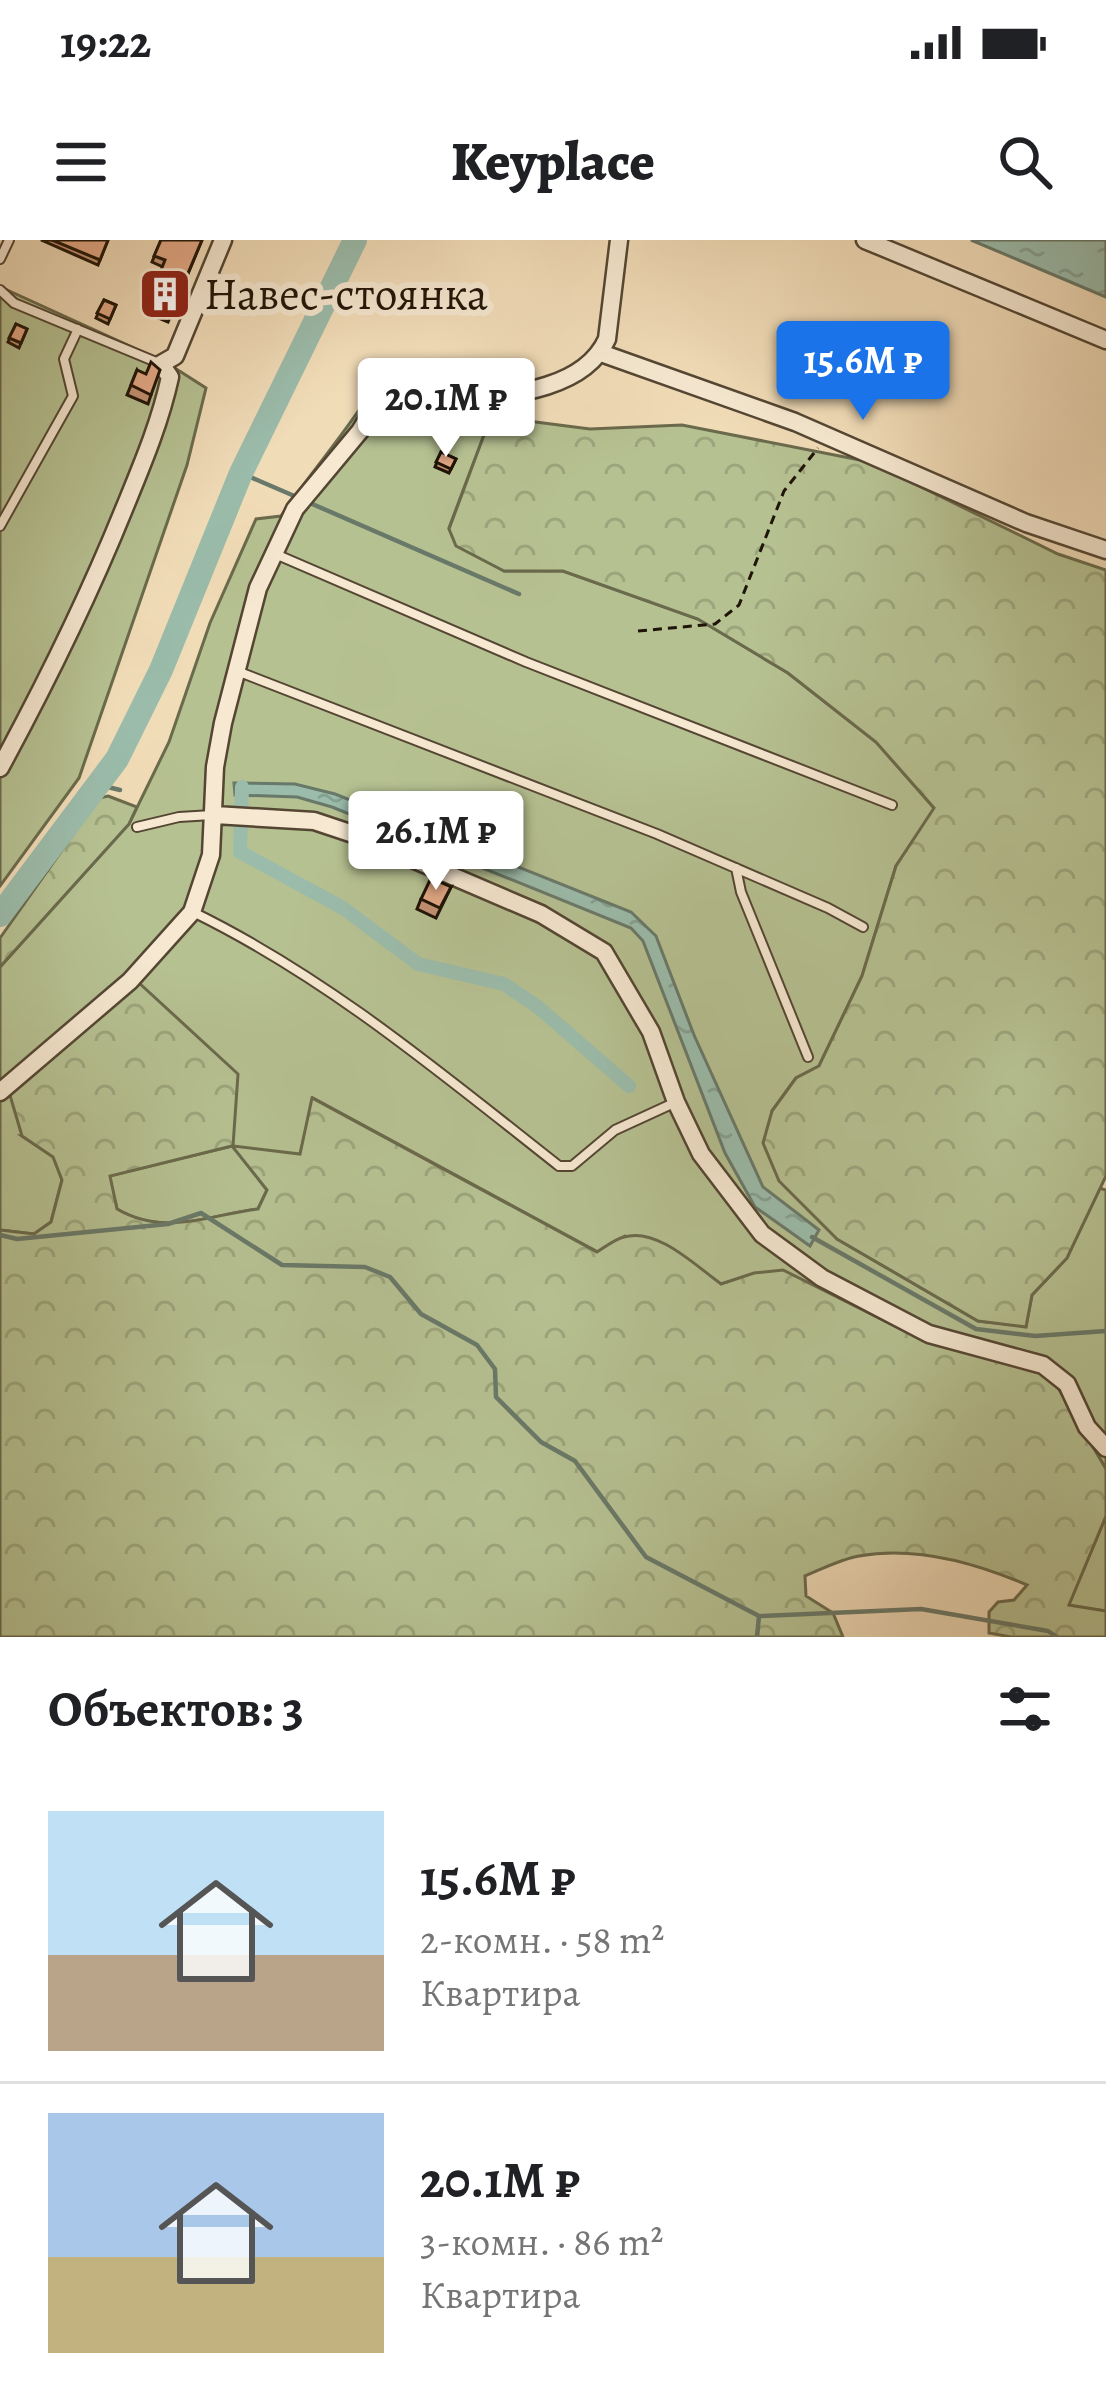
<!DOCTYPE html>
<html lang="ru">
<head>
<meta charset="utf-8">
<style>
  body { margin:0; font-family:Alegreya,serif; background:#f2f2f2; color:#202124; height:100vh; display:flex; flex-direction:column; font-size:45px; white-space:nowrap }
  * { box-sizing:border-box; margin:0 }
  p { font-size:39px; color:#757577 }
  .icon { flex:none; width:66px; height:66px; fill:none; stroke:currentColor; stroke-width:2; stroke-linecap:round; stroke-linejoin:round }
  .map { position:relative; height:1397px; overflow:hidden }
  .details { display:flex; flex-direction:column; background:#fff; flex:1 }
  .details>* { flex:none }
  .price { position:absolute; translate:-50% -102px; padding:0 27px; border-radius:12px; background:#fff; color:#222; font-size:39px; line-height:78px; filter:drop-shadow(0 3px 6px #0008) }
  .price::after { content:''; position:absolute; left:50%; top:72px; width:36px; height:27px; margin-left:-18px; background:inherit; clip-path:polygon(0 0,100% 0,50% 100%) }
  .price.active { background:#1a73e8; color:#fff }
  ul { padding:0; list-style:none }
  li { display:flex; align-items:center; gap:36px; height:300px; padding:0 48px }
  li+li { border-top:3px solid #e0e0e0 }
  li span { display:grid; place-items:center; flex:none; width:336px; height:240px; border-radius:0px; color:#555 }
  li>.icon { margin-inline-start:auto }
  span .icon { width:144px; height:144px; fill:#fffc; stroke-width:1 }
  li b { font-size:51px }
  h2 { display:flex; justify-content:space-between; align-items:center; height:144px; padding:0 48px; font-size:51px }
  .status { display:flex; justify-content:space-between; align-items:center; height:84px; padding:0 60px; background:#fff; direction:ltr }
  .status svg { height:33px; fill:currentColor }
  header { display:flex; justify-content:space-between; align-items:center; height:156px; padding:0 48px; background:#fff; font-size:54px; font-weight:800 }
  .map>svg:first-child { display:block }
  .green { fill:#b6c192; stroke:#6a6a4c; stroke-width:3 }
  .forest { fill:url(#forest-crowns); stroke:#6a6a4c; stroke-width:3; fill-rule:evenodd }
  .water { fill:url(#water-ripples); stroke:#697969; stroke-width:3 }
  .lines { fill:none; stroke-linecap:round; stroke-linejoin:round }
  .stream { stroke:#697969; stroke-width:4.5 }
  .canal { stroke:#9bbcab; stroke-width:14 }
  .river { stroke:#9bbcab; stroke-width:24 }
  .service-casing { stroke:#544633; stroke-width:12 }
  .minor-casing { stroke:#544633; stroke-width:21 }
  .path { stroke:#1f1407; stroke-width:3; stroke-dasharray:9 6; stroke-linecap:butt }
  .service { stroke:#f6e8d1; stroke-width:8 }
  .minor { stroke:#f6e8d1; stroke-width:16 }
  .wall { fill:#c49274; stroke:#1f1407; stroke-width:3 }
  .building { fill:#e4aa87; stroke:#1f1407; stroke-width:3 }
  .labels { text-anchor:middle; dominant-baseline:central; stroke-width:12; stroke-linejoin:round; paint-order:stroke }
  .poi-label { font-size:45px; fill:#1f1407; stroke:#f6e8d1; text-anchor:start }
</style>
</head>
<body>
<div class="status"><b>19:22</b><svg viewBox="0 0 49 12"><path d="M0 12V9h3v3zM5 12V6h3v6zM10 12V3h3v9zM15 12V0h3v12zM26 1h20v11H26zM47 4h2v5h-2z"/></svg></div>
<header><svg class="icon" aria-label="menu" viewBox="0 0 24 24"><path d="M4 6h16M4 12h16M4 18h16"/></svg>Keyplace<svg class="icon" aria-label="search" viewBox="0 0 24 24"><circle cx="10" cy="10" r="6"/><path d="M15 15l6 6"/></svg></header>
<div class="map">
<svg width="1106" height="1397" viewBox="0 0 1106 1397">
  <defs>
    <pattern id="forest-crowns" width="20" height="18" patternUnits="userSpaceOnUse" patternTransform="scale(3)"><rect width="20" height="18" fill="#b6c192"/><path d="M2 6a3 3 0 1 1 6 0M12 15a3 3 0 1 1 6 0" fill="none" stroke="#9ca57c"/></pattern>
    <pattern id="water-ripples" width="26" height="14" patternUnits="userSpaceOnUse" patternTransform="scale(3)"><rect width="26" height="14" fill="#9bbcab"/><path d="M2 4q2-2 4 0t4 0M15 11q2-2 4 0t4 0" fill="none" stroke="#85a192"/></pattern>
  </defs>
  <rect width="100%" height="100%" fill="#f1dcb8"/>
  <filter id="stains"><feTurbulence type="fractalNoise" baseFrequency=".00167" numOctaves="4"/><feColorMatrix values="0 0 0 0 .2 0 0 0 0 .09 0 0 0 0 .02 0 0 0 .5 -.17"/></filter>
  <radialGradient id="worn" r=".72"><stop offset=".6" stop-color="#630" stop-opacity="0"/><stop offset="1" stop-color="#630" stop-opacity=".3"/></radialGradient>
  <path class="green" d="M5 49 167 123 206 148 187 225 79 538 0 646V55Z
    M380 138 487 187 449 288 504 331H563L698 379 788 433 876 502 935 569 896 626 862 736 819 826 796 838 772 871 837 999 978 1081 1026 1086 1032 1055 1067 1018 1099 948 1106 950V1229L1054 1141 1040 1131C1001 1121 958 1115 921 1100 848 1069 807 1015 721 1044L667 1006 625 996 598 1012 313 858 300 915 234 907 267 950 258 969C208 975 165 997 117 969L109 936 232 906 22 896 54 917 62 940 51 982 34 994 0 990V727L129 584 169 502 210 383 256 279 281 276C313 229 351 187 380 138Z
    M1106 1276V1371L1068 1366Z"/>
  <path class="forest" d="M520 180 590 189 682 185 870 222 1058 314 1106 330V936L1067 1018 1032 1055 1026 1087 978 1081 837 999 779 941 763 903 772 871 796 838 819 826 862 736 896 626 934 568 876 502 788 433 698 379 563 331H504L456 306 449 289 487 187Z
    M108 556 137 567 129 584 0 727V698L99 558Z
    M138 742 238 834 233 906 300 914 312 858 597 1012C605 1007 615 999 624 997 657 987 696 1026 721 1044L754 1033 783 1030 923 1100 1040 1131 1054 1141 1106 1229V1276L1069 1365 1106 1371V1397H1011L989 1393V1372L998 1362 1014 1360 1027 1345C976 1323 914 1306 859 1316 841 1319 822 1329 805 1336L806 1356 833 1373 843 1397H0V990L34 994 51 982 62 940 53 917 22 896 9 852ZM232 906 267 950 258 969C208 975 165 997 117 969L110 936Z"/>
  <path class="water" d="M971 0H1106V57Z
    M234 543 295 544 335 554 631 672 656 696 694 795 763 947 819 990 810 1006 755 967 725 913 643 701 631 688 332 567 297 557 235 555Z"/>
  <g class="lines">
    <path class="stream" d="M241 233 299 258
      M310 263 519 354
      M100 545 120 550
      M0 995 17 999 168 984 201 973 282 1025 365 1027 390 1037 421 1074 477 1105 495 1129 496 1157 541 1202 575 1221 646 1317 759 1376 757 1397
      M812 997 976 1089 1035 1096 1106 1091
      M761 1376 921 1369 1048 1391 1057 1397"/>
    <path class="canal" d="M242 547 240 612 343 668 418 724 504 744 538 767 629 846"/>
    <path class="river" d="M0 675 117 519 161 430 241 233 355 0"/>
    <g class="service-casing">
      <path id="service" d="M0 19 9 0
        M0 50 14 63 161 124
        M0 286 73 156 64 119 78 89
        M273 313 526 422 892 565
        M237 431 657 594 828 668 863 687
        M137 587 179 577 212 575
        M736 628 741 652 808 817
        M193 672C328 738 442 834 559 926H572L615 890 676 862"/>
    </g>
    <g class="minor-casing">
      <path id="minor" d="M865 0 1106 100
        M601 113 795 182 1026 283 1106 310
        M0 528C46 443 88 358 124 269 142 225 160 183 170 137L161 124 175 116 223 0
        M215 575 314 581 359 596 541 674 604 712 651 792 676 862 701 914 762 994 822 1038 929 1094 1043 1125 1067 1144 1087 1187 1106 1208
        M0 852 130 741 192 672 211 615 215 527 223 483 258 348 295 269 360 191 395 134C418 142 443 151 467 154 515 158 586 146 607 99L619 0"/>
    </g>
    <path class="path" d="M638 391 715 384 739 365 784 251 818 208"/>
    <use href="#service" class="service"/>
    <use href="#minor" class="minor"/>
  </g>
  <path class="wall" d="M41 0H108L98 25Z
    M161 0H202L168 82 144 72 163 27 152 22Z
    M104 60 116 65 108 84 96 78Z
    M16 84 27 89 19 108 8 102Z
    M137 130 151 155 148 164 127 155Z
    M441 212 456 219 449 233 435 227Z
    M451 647 436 678 417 669 421 659Z"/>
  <path class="building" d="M52 0H108L100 20Z
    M161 0H202L170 76 147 66 165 20 154 16Z
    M104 60 116 65 110 79 97 73Z
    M16 84 27 89 21 103 9 98Z
    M151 122 160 130 151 155 131 145 137 130 146 134Z
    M441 212 456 219 451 229 436 222Z
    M431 638 451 647 440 668 421 659Z"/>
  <defs>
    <g id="building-square" transform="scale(2.7)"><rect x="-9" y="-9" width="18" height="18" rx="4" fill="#8f2418" stroke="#f6e8d1"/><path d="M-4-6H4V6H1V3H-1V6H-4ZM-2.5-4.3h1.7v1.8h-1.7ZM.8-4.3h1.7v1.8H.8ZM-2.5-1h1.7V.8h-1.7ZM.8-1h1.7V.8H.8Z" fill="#fff"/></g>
  </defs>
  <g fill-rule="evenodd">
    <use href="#building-square" x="165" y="54"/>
  </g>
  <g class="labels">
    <g class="poi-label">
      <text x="204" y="54">Навес-стоянка</text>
    </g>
  </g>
  <rect width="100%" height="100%" filter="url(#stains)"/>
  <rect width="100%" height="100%" fill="url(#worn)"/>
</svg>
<b class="price active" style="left:863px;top:183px">15.6M ₽</b>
<b class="price" style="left:446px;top:220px">20.1M ₽</b>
<b class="price" style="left:436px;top:653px">26.1M ₽</b>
</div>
<section class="details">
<h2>Объектов: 3<svg class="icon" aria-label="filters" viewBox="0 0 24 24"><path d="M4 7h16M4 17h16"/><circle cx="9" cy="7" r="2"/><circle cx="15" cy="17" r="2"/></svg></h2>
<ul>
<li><span style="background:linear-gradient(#bfe0f5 60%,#b9a48a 0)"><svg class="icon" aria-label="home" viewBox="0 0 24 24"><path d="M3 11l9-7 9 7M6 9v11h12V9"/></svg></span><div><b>15.6M ₽</b><p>2-комн. · 58 m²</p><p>Квартира</p></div></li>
<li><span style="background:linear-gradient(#a9c7e8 60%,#c2b280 0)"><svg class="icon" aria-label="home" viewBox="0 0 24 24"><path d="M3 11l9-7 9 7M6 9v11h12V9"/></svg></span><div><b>20.1M ₽</b><p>3-комн. · 86 m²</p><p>Квартира</p></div></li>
</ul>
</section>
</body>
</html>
